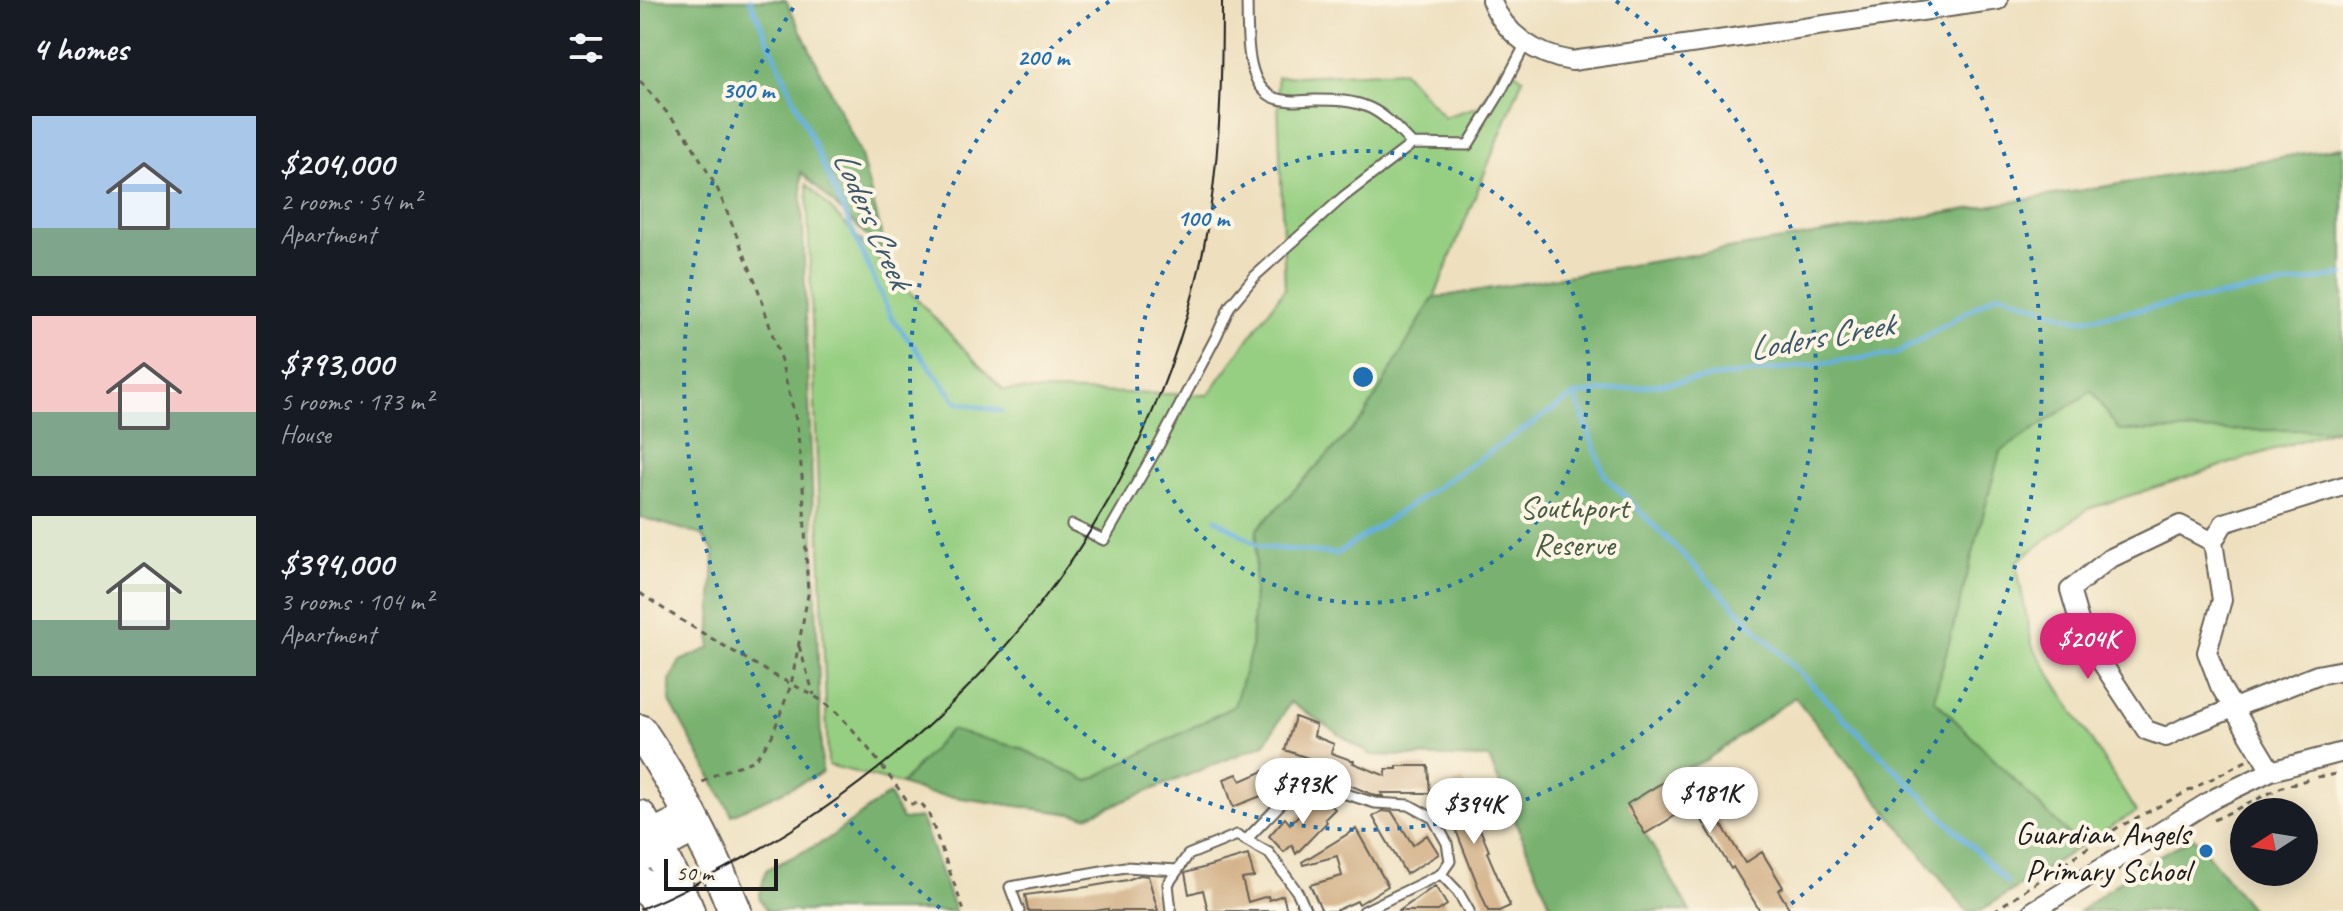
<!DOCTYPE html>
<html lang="en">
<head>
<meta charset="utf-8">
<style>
  body { margin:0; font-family:Caveat,sans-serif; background:#242831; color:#f1f3f6; height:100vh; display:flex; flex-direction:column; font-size:30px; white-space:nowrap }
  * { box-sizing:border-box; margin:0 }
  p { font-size:26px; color:#9ea1a6 }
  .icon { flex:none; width:44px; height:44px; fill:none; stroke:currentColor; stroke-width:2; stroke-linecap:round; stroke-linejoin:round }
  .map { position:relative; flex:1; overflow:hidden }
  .panel { display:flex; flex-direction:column; background:#171b24; width:640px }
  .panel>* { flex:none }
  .needle { width:52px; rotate:258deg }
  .buttons { position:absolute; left:1590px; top:798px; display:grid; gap:16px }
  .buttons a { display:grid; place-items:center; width:88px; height:88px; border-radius:50%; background:#171b24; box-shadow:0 4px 20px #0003; font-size:40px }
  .scale { position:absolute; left:24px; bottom:20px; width:114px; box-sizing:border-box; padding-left:8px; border:4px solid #1c1c1c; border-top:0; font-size:22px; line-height:28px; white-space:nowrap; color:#1c1c1c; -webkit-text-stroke:6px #fcf5e5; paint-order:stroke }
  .price { position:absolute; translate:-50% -68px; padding:0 18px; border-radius:28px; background:#fff; color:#222; font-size:26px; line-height:52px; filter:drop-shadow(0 2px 4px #0008) }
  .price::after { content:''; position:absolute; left:50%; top:48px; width:24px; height:18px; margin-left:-12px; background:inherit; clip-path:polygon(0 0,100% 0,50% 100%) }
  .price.selected { background:#db2777; color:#fff }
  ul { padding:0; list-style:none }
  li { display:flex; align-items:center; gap:24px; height:200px; padding:0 32px }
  li span { display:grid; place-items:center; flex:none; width:224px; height:160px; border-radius:0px; color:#555 }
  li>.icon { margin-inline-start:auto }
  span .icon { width:96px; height:96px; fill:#fffc; stroke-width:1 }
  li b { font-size:34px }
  h2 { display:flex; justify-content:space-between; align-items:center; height:96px; padding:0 32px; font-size:34px }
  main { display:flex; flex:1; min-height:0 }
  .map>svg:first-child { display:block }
  .green { fill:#97cf82; stroke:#5a764f; stroke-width:2 }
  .forest { fill:#79b270; stroke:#4a6746; stroke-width:2 }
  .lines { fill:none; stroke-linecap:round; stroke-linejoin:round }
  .stream { stroke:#66b1de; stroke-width:5 }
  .building { fill:#cea97d }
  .lane-casing { stroke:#666155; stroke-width:13 }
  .street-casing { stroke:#666155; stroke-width:22 }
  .secondary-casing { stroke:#666155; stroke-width:28 }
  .highway-casing { stroke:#666155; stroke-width:36 }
  .path { stroke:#666155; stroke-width:3; stroke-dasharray:6 6; stroke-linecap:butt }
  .lane { stroke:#fff; stroke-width:9 }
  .street { stroke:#fff; stroke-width:18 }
  .secondary { stroke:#fff; stroke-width:24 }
  .highway { stroke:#fff; stroke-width:32 }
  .tram { stroke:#1c1c1c; stroke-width:2 }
  .ring { fill:none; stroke:#1f6fb2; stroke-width:4; stroke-dasharray:4 8 }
  .poi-dot { fill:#1f6fb2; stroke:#fcf5e5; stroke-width:3 }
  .labels { text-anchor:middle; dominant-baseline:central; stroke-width:8; stroke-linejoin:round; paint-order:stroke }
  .park-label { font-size:32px; fill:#475b40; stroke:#fcf5e5 }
  .poi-label { font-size:32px; fill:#1c1c1c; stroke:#fcf5e5; text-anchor:end }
  .water-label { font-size:34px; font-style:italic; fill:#3a586a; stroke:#fcf5e5 }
  .centre { fill:#1f6fb2; stroke:#fcf5e5; stroke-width:4 }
  .ring-label { font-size:24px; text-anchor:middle; font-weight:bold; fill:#1f6fb2; stroke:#fcf5e5; stroke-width:8; stroke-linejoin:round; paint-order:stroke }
</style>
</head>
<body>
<main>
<section class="panel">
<h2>4 homes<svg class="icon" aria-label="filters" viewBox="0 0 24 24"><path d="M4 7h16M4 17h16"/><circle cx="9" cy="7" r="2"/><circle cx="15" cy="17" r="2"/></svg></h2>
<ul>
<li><span style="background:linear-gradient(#a9c7e8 70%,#7fa58c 0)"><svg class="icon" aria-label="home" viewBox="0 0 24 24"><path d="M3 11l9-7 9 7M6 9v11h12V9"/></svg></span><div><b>$204,000</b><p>2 rooms · 54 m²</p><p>Apartment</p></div></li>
<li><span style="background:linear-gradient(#f6c9c9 60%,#7fa58c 0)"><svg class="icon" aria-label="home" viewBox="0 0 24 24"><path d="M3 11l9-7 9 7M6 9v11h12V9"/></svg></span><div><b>$793,000</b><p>5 rooms · 173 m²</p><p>House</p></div></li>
<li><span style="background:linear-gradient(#dfe7d0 65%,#7fa58c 0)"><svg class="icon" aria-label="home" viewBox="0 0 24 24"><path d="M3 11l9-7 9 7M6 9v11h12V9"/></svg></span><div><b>$394,000</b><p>3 rooms · 104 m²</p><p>Apartment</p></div></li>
</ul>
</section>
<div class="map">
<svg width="1703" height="911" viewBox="0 0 1703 911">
  <rect width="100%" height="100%" fill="#fcf5e5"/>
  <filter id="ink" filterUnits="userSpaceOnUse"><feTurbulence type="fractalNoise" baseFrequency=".0125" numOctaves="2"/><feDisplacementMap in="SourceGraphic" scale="16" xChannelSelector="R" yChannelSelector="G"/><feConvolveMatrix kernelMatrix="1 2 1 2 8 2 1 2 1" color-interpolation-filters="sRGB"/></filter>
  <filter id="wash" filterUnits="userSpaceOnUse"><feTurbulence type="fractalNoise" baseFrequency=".006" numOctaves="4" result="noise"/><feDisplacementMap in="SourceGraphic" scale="32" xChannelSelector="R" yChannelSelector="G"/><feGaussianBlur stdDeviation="1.8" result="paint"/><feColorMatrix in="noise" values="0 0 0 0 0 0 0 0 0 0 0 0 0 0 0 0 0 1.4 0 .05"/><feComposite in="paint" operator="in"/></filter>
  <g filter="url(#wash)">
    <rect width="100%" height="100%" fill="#eee0bf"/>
    <path class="green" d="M864 64 883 78 794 298 1703 147V427L1448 509 1376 562 1392 645 1496 812 1475 824 1347 907 1162 661 895 868 849 758 731 755 650 702 625 744 447 816 287 793 261 784 188 765 167 184 363 390 568 395 645 288 637 77 763 71 804 117 840 106Z"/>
    <path class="forest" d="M0 0H146L220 152 247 255 161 172 182 773 92 815 30 702V680L40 661 70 648 74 552 62 535 0 517Z
      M1703 147V427L1690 430 1479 431 1452 391 1360 452 1294 699 1440 846 1340 911H1327L1155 697 1066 760 1043 770 988 804 1050 911H913L849 758 731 755 650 702 625 744 447 816 287 793 261 784 310 730 380 748 448 781 594 706 611 650 617 529 723 418 793 298Z
      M249 794 262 820 281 818 315 911H127L119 897 126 870 185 841Z
      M1554 837 1613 911H1440L1501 865Z"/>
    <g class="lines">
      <path class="stream" d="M110 0 251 317 317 402 361 411
        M935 395 965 476 1368 883
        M576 519 621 547 697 554 935 395 1256 354 1359 293 1438 320 1703 275"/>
    </g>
    <g id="blocks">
      <path class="building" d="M655 717 676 725 674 736 694 744 691 753 714 761 713 763 746 776V769H757V766H788L790 793H741L743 796H736L690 777 694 767 645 750Z
        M626 770 634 791 593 807 584 779 597 774 601 781Z
        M1043 770 1060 801 1076 792 1089 814 1079 820 1105 863 1122 852 1143 887 1138 890 1151 911H1120L1093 867 1091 869 1053 805 1005 834 987 804Z
        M823 780 830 796 827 797 849 851 847 852 870 906 859 911H848L800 790Z
        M677 796 682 797 695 809 685 819 687 822 656 854 652 845 644 852 629 836 645 818 650 824Z
        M742 811 752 812 773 845 787 835 799 854 766 874 733 817Z
        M716 829 748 886 719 904 717 901 695 911H682L670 885 702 876 697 856 663 865 662 862Z
        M608 855 614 877 602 879 608 902 628 896 629 900 643 895 647 911H568L563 890 549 894 545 873Z
        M500 875 508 876 518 911H468V909L454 911H388L385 895 447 887 487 880Z
        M795 886 807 905 798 911H759Z"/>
    </g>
  </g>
  <g filter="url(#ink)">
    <use href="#blocks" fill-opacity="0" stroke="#666155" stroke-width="2"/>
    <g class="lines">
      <g class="lane-casing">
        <path id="lane" d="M607 0C608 26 604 77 628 94 639 103 662 101 676 100 694 100 713 100 730 108 747 116 759 131 772 144
          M432 525 464 540 520 443 576 337 590 306 615 276 703 197 772 144 828 145 860 93 885 45
          M606 840 657 787 693 790 735 803 769 805 793 818 807 843 810 861 801 874
          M379 911 370 887 485 867 538 870
          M531 911 528 884 548 855 597 835 629 853 658 893 666 911
          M724 911 801 874 818 892 829 911"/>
      </g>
      <g class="street-casing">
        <path id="street" d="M851 0C865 35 896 55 932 61L1358 0
          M1573 542 1540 525 1469 559 1430 590 1443 634 1506 730 1526 737 1546 727 1677 675 1703 670
          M1631 771 1580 686 1567 652 1582 600 1573 542 1584 523 1703 486
          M1393 911 1575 798 1631 771 1703 752"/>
      </g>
      <g class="secondary-casing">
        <path id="secondary" d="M0 838 49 814
          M0 860 57 829"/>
      </g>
      <g class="highway-casing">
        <path id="highway" d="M0 731C38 787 70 848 95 911
          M0 817 19 850 48 911
          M0 883 16 898 46 906"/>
      </g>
      <path class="path" d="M0 81 47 136 78 190 116 283 141 361 157 424 163 487 168 595 151 685 132 736 115 760 76 774 61 783
        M0 593C42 622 86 647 130 673 153 686 179 695 198 714 225 741 247 774 270 804L281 803 288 812 324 911
        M159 646 174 695
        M1677 777 1697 774
        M1574 820 1642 787 1670 779
        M1354 911 1477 828 1608 760"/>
      <use href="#lane" class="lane"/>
      <use href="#street" class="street"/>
      <use href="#secondary" class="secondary"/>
      <use href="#highway" class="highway"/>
      <path class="tram" d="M0 909C30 898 59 882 87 867 326 742 511 513 564 246 580 165 582 83 582 0"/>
    </g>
  </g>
  <g class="ring">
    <circle cx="723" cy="377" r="226"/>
    <path d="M976 1A453 453 0 1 1 470 1"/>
    <path d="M300 908A679 679 0 0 1 157 2M1289 2A679 679 0 0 1 1146 908"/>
  </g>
  <circle class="poi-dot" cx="1566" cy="851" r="8"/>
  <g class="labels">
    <g class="park-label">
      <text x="934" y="507">Southport<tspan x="934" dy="37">Reserve</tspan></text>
    </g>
    <g class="poi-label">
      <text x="1550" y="833">Guardian Angels<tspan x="1550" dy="37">Primary School</tspan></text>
    </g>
    <g class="water-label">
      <text transform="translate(233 219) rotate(66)">Loders Creek</text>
      <text transform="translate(1181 336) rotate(-10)">Loders Creek</text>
    </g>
  </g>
  <circle cx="723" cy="377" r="12" class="centre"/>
  <g class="ring-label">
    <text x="403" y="65">200 m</text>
    <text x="108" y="98">300 m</text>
    <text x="563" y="226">100 m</text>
  </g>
</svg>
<div class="buttons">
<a><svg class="needle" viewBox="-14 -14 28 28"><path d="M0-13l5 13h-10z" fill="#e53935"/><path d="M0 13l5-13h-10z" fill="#9ea1a6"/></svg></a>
</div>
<div class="scale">50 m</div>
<b class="price selected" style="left:1448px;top:681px">$204K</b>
<b class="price" style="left:663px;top:826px">$793K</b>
<b class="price" style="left:1070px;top:835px">$181K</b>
<b class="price" style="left:834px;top:846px">$394K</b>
</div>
</main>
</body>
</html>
